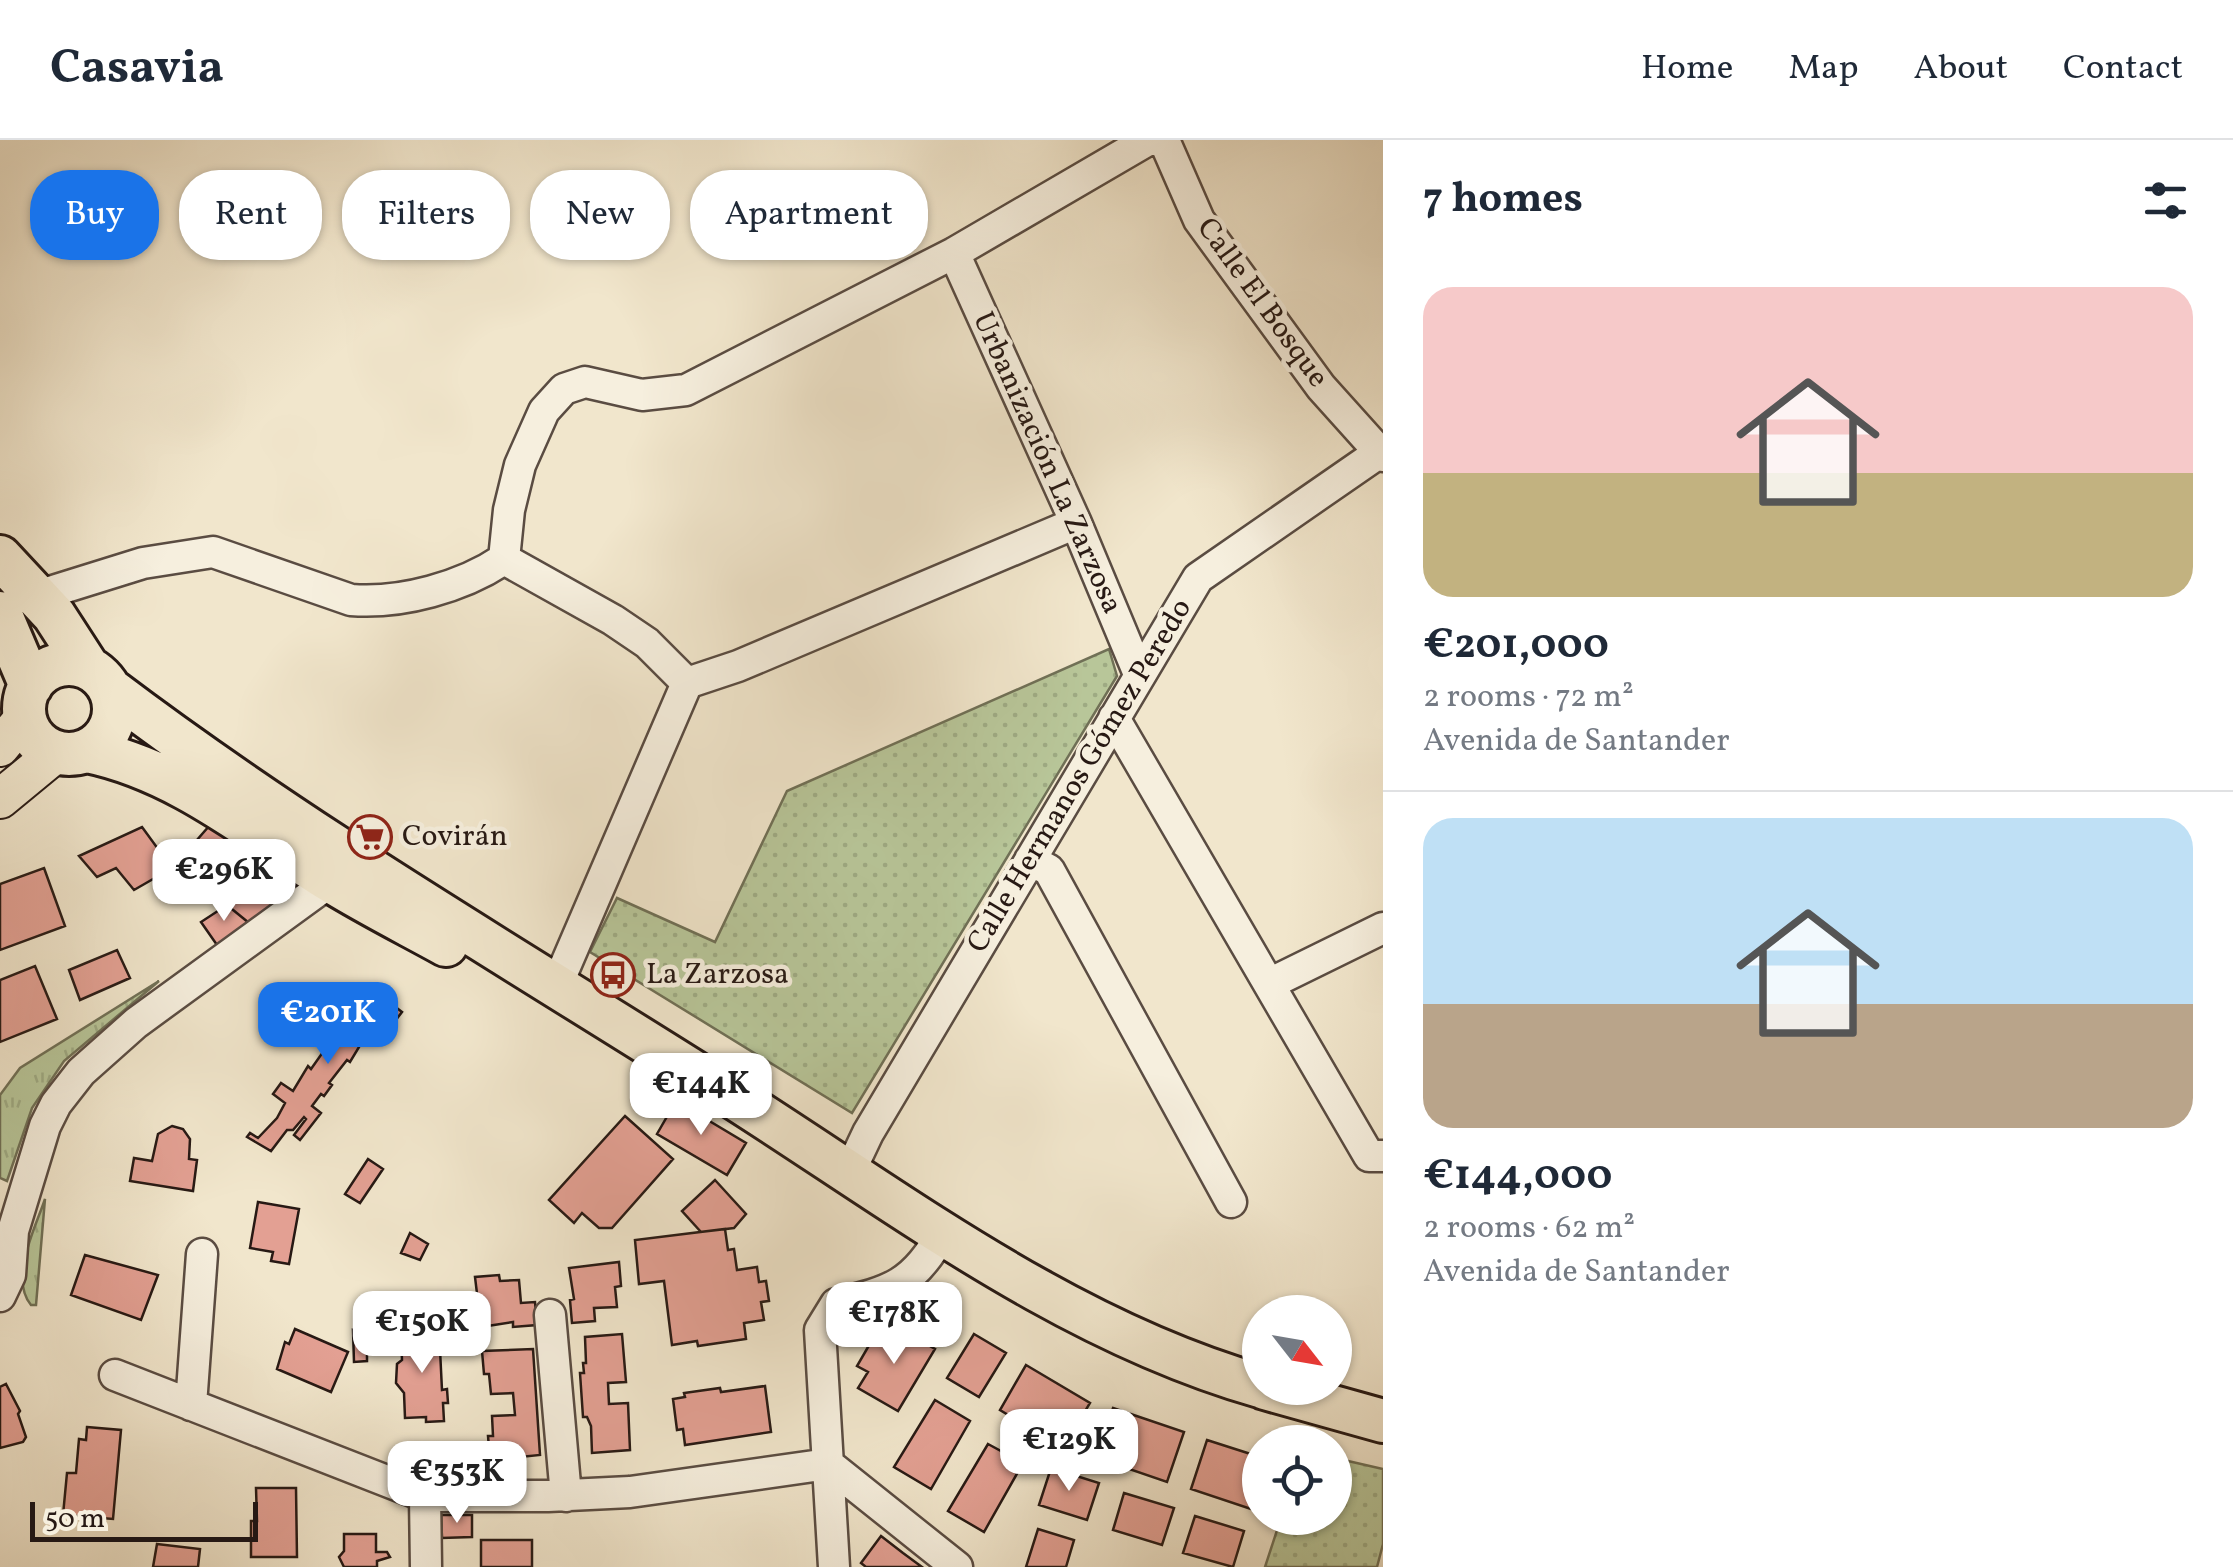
<!DOCTYPE html>
<html lang="en">
<head>
<meta charset="utf-8">
<style>
  body { margin:0; font-family:Vollkorn,serif; background:#f2f2f3; color:#1f2937; height:100vh; display:flex; flex-direction:column; font-size:38px; white-space:nowrap }
  * { box-sizing:border-box; margin:0 }
  p { font-size:32px; color:#747a83 }
  .icon { flex:none; width:55px; height:55px; fill:none; stroke:currentColor; stroke-width:2; stroke-linecap:round; stroke-linejoin:round }
  .map { position:relative; flex:1; overflow:hidden }
  .side { display:flex; flex-direction:column; background:#fff; width:850px }
  .side>* { flex:none }
  .top-card { position:absolute; left:30px; top:30px; width:950px; height:90px; display:flex; gap:20px }
  .needle { width:65px; rotate:121deg }
  .fabs { position:absolute; left:1242px; top:1155px; display:grid; gap:20px }
  .fabs a { display:grid; place-items:center; width:110px; height:110px; border-radius:50%; background:#fff; box-shadow:0 2px 8px #0004; font-size:50px }
  .scale { position:absolute; left:30px; bottom:25px; width:228px; box-sizing:border-box; padding-left:10px; border:5px solid #271914; border-top:0; font-size:28px; line-height:35px; white-space:nowrap; color:#271914; -webkit-text-stroke:8px #f6efde; paint-order:stroke }
  .price { position:absolute; translate:-50% -85px; padding:0 22px; border-radius:20px; background:#fff; color:#222; font-size:32px; line-height:65px; filter:drop-shadow(0 2px 5px #0008) }
  .price::after { content:''; position:absolute; left:50%; top:60px; width:30px; height:22px; margin-left:-15px; background:inherit; clip-path:polygon(0 0,100% 0,50% 100%) }
  .price.current { background:#1a73e8; color:#fff }
  ul { padding:0; list-style:none }
  li { display:grid; align-content:center; gap:20px; height:530px; padding:0 40px }
  li+li { border-top:2px solid #e0e1e3 }
  li span { display:grid; place-items:center; height:310px; border-radius:30px; color:#555 }
  li>.icon { margin-inline-start:auto }
  span .icon { width:180px; height:180px; fill:#fffc; stroke-width:1 }
  li b { font-size:42px }
  h2 { display:flex; justify-content:space-between; align-items:center; height:120px; padding:0 40px; font-size:42px }
  .pill { padding:0 35px; border-radius:40px; background:#fff; box-shadow:0 2px 8px #0004; font-size:35px; line-height:90px }
  .pill.current { background:#1a73e8; color:#fff }
  header { display:flex; align-items:center; gap:60px; box-sizing:border-box; height:140px; padding:0 50px; background:#fff; border-bottom:2px solid #e0e1e3 }
  header strong { font-size:48px }
  nav { display:flex; gap:55px; margin-inline-start:auto; font-size:35px }
  main { display:flex; flex:1; min-height:0 }
  .map>svg:first-child { display:block }
  .grass { fill:url(#grass-tufts); stroke:#707056; stroke-width:2.5 }
  .park { fill:url(#park-dots); stroke:#707056; stroke-width:2.5 }
  .building { fill:#e3a093; stroke:#271914; stroke-width:2.5 }
  .lines { fill:none; stroke-linecap:round; stroke-linejoin:round }
  .minor-casing { stroke:#5a4c42; stroke-width:35 }
  .major-casing { stroke:#271914; stroke-width:42 }
  .highway-casing { stroke:#271914; stroke-width:48 }
  .minor { stroke:#f6efde; stroke-width:30 }
  .major { stroke:#f1e6cc; stroke-width:38 }
  .highway { stroke:#f1e6cc; stroke-width:42 }
  .labels { text-anchor:middle; dominant-baseline:central; stroke-width:9; stroke-linejoin:round; paint-order:stroke }
  .street-label { font-size:30px; fill:#271914; stroke:#f6efde }
  .poi-label { font-size:30px; fill:#271914; stroke:#f6efde; text-anchor:start }
</style>
</head>
<body>
<header>
<strong>Casavia</strong>
<nav><a>Home</a><a>Map</a><a>About</a><a>Contact</a></nav>
</header>
<main>
<div class="map">
<svg width="1383" height="1427" viewBox="0 0 1383 1427">
  <defs>
    <pattern id="grass-tufts" width="24" height="20" patternUnits="userSpaceOnUse" patternTransform="scale(2.5)"><rect width="24" height="20" fill="#b8c699"/><path d="M3 7l-1-3M5 7V3M7 7l1-3M15 17l-1-3M17 17v-4M19 17l1-3" fill="none" stroke="#9eaa83"/></pattern>
    <pattern id="park-dots" width="8" height="8" patternUnits="userSpaceOnUse" patternTransform="scale(2.5)"><rect width="8" height="8" fill="#b8c699"/><path d="M2 2h.1M6 6h.1" fill="none" stroke="#9eaa83" stroke-width="1.8" stroke-linecap="round"/></pattern>
  </defs>
  <rect width="100%" height="100%" fill="#f1e6cc"/>
  <filter id="stains"><feTurbulence type="fractalNoise" baseFrequency=".002" numOctaves="4"/><feColorMatrix values="0 0 0 0 .2 0 0 0 0 .09 0 0 0 0 .02 0 0 0 .5 -.17"/></filter>
  <radialGradient id="worn" r=".72"><stop offset=".6" stop-color="#630" stop-opacity="0"/><stop offset="1" stop-color="#630" stop-opacity=".3"/></radialGradient>
  <path class="grass" d="M159 841 64 921 32 968 7 1041 0 1038V955L20 928Z
    M45 1059 36 1165H31C9 1138 35 1089 45 1059Z"/>
  <path class="park" d="M1109 509 1117 536 852 973 590 812 617 758 715 802 787 651Z
    M1335 1318 1383 1329V1404L1377 1427H1265L1281 1378H1335Z"/>
  <path class="building" d="M210 685 262 726 228 763 177 723Z
    M142 687 172 728 134 750 116 728 97 737 79 716Z
    M262 726 297 754 249 783 227 765Z
    M44 728 65 786 0 810V744Z
    M227 765 249 783 217 805 201 782Z
    M117 810 130 838 80 860 69 830Z
    M35 826 57 879 0 902V840Z
    M372 849 402 872 385 894 376 888 368 899 365 897 350 922 347 920 329 943 332 945 324 956 321 954 312 966 321 973 300 1000 294 995 306 979 304 977 293 990H287L271 1011 247 997 250 993 258 998 277 978 285 963 273 954 281 943 293 951 308 926 311 929 328 905 326 903 334 892 337 894 346 882 334 873 343 862 355 871 365 858 369 857 367 855Z
    M676 961 746 1003 727 1035 657 994Z
    M625 976 673 1019 612 1088H599L582 1073 574 1083 549 1060Z
    M172 986 183 989 190 999 189 1019 197 1020 193 1051 130 1041 134 1018 152 1021 158 994Z
    M368 1019 383 1029 360 1063 345 1054Z
    M715 1040 746 1074 734 1088 701 1092 682 1071Z
    M258 1062 299 1069 289 1124 271 1121 273 1112 250 1108Z
    M725 1089 728 1110 734 1109 737 1130 757 1127 759 1142 766 1141 769 1161 761 1162 764 1180 744 1183 746 1199 698 1206 697 1201 672 1205 664 1141 639 1144 635 1100Z
    M410 1093 428 1104 420 1120 401 1113Z
    M85 1115 158 1135 141 1180 71 1155Z
    M619 1122 621 1146 615 1147 617 1167 594 1168 595 1181 572 1183 570 1160 574 1159 569 1128Z
    M499 1135 500 1141 519 1140 521 1163 535 1162 537 1185 513 1187V1182L481 1187 475 1137Z
    M895 1186 935 1209 898 1271 858 1248 868 1232 857 1226 875 1195 886 1201Z
    M295 1189 348 1212 331 1252 277 1229 285 1202 289 1204Z
    M423 1189H439L442 1250 447 1249 448 1263H443L444 1281 426 1282V1277L405 1278 404 1253 396 1243 397 1224 402 1220 401 1195 424 1194Z
    M353 1190 367 1195V1221L354 1222Z
    M622 1194 626 1242 608 1243 609 1264 628 1263 630 1310 592 1313 591 1286 587 1277H583L580 1233H584L583 1223H586L585 1197Z
    M974 1194 1006 1213 979 1257 947 1238Z
    M533 1209 540 1315 490 1320 488 1296H493L492 1276 515 1275 513 1253 491 1254 489 1234H484L482 1211Z
    M1026 1225 1090 1263 1063 1308 1000 1270Z
    M6 1244 20 1271 18 1274 26 1297 23 1302 0 1308V1247Z
    M765 1246 771 1292 685 1305 683 1289 677 1290 673 1259 685 1257 684 1253 720 1248 721 1252Z
    M935 1260 970 1281 931 1349 894 1327Z
    M1113 1268 1184 1292 1167 1342 1097 1318Z
    M87 1287 121 1290 113 1379 101 1378 89 1383 80 1376 63 1375 67 1333H76L79 1299 86 1300Z
    M1207 1300 1260 1317V1372L1191 1349Z
    M988 1304 1023 1323 984 1392 948 1371Z
    M1051 1328 1099 1343 1087 1380 1039 1365Z
    M256 1348H296L297 1417H251V1381H257Z
    M1124 1353 1174 1368 1162 1405 1113 1390Z
    M441 1375H472V1397L442 1398Z
    M1195 1376 1244 1391 1233 1427 1183 1413Z
    M1038 1389 1074 1400 1066 1427H1026Z
    M344 1394H376V1412H387L390 1417 377 1421V1427H344L339 1417 344 1411Z
    M881 1396 903 1413 922 1427H866L861 1423Z
    M481 1400H532V1427H481Z
    M157 1404 200 1409 198 1427H153Z"/>
  <g class="lines">
    <g class="minor-casing">
      <path id="minor" d="M1164 0 1199 80 1321 247 1383 316
        M954 113 1076 383 1139 534
        M504 419 613 480 647 503 687 543 557 845
        M37 456 143 423 213 412 351 460C401 464 463 447 504 419L509 370 520 325 544 271 564 249 585 242 642 255 686 250 954 113 1148 0
        M687 543 738 526 1076 383
        M1114 578 1369 1016H1383
        M1030 720 1049 730 1231 1062
        M1269 844 1383 788
        M850 1031 868 993 1198 438 1380 312
        M0 1156 10 1135 13 1091 45 986 56 964 81 932 136 883 331 741
        M550 1175 566 1356
        M115 1235 425 1356H548L630 1352 828 1324 957 1427
        M191 1265 202 1114
        M425 1356 426 1427
        M834 1427 820 1190 836 1164C890 1152 915 1144 942 1093"/>
    </g>
    <g class="major-casing">
      <path id="major" d="M0 607 24 578
        M0 659 57 612"/>
    </g>
    <g class="highway-casing">
      <path id="highway" d="M0 417 54 475 87 526
        M0 473 31 546
        M24 569a45 45 0 1 1 90 0a45 45 0 1 1-90 0Z
        M111 550C304 696 514 818 719 948 892 1057 1061 1189 1260 1246
        M87 611C180 630 252 692 331 741 368 764 408 784 446 805
        M1265 1248 1383 1281"/>
    </g>
    <use href="#minor" class="minor"/>
    <use href="#major" class="major"/>
    <use href="#highway" class="highway"/>
  </g>
  <defs>
    <g id="supermarket-ring" transform="scale(2.25)"><circle r="9.5" fill="#f6efde" stroke="#8f2418" stroke-width="1.5"/><path d="M-6-5.5h2.5l.6 2H6L4.5 2H-2.5L-4.4-4H-6ZM-1.5 3.2a1.3 1.3 0 1 0 .1 0ZM3 3.2a1.3 1.3 0 1 0 .1 0Z" fill="#8f2418"/></g>
    <g id="bus-ring" transform="scale(2.25)"><circle r="9.5" fill="#f6efde" stroke="#8f2418" stroke-width="1.5"/><path d="M-5-6H5V4H4V6H2V4H-2V6H-4V4H-5ZM-3.5-4V0h7V-4ZM-3.5 1.2v1.5H-2V1.2ZM2 1.2v1.5H3.5V1.2Z" fill="#8f2418"/></g>
  </defs>
  <g fill-rule="evenodd">
    <use href="#supermarket-ring" x="370" y="697"/>
    <use href="#bus-ring" x="613" y="835"/>
  </g>
  <g class="labels">
    <g class="street-label">
      <text transform="translate(1262 163) rotate(54)">Calle El Bosque</text>
      <text transform="translate(1047 323) rotate(66)">Urbanización La Zarzosa</text>
      <text transform="translate(1080 636) rotate(-59)">Calle Hermanos Gómez Peredo</text>
    </g>
    <g class="poi-label">
      <text x="402" y="697">Covirán</text>
      <text x="646" y="835">La Zarzosa</text>
    </g>
  </g>
  <rect width="100%" height="100%" filter="url(#stains)"/>
  <rect width="100%" height="100%" fill="url(#worn)"/>
</svg>
<div class="fabs">
<a><svg class="needle" viewBox="-14 -14 28 28"><path d="M0-13l5 13h-10z" fill="#e53935"/><path d="M0 13l5-13h-10z" fill="#747a83"/></svg></a>
<a><svg class="icon" aria-label="locate" viewBox="0 0 24 24"><circle cx="12" cy="12" r="6"/><path d="M12 2v4M12 18v4M2 12h4M18 12h4"/></svg></a>
</div>
<div class="scale">50 m</div>
<b class="price" style="left:224px;top:784px">€296K</b>
<b class="price current" style="left:328px;top:927px">€201K</b>
<b class="price" style="left:701px;top:998px">€144K</b>
<b class="price" style="left:894px;top:1227px">€178K</b>
<b class="price" style="left:422px;top:1236px">€150K</b>
<b class="price" style="left:1069px;top:1354px">€129K</b>
<b class="price" style="left:457px;top:1386px">€353K</b>
<div class="top-card">
<a class="pill current">Buy</a>
<a class="pill">Rent</a>
<a class="pill">Filters</a>
<a class="pill">New</a>
<a class="pill">Apartment</a>
</div>
</div>
<section class="side">
<h2>7 homes<svg class="icon" aria-label="filters" viewBox="0 0 24 24"><path d="M4 7h16M4 17h16"/><circle cx="9" cy="7" r="2"/><circle cx="15" cy="17" r="2"/></svg></h2>
<ul>
<li><span style="background:linear-gradient(#f6c9c9 60%,#c2b280 0)"><svg class="icon" aria-label="home" viewBox="0 0 24 24"><path d="M3 11l9-7 9 7M6 9v11h12V9"/></svg></span><div><b>€201,000</b><p>2 rooms · 72 m²</p><p>Avenida de Santander</p></div></li>
<li><span style="background:linear-gradient(#bfe0f5 60%,#b9a48a 0)"><svg class="icon" aria-label="home" viewBox="0 0 24 24"><path d="M3 11l9-7 9 7M6 9v11h12V9"/></svg></span><div><b>€144,000</b><p>2 rooms · 62 m²</p><p>Avenida de Santander</p></div></li>
</ul>
</section>
</main>
</body>
</html>
